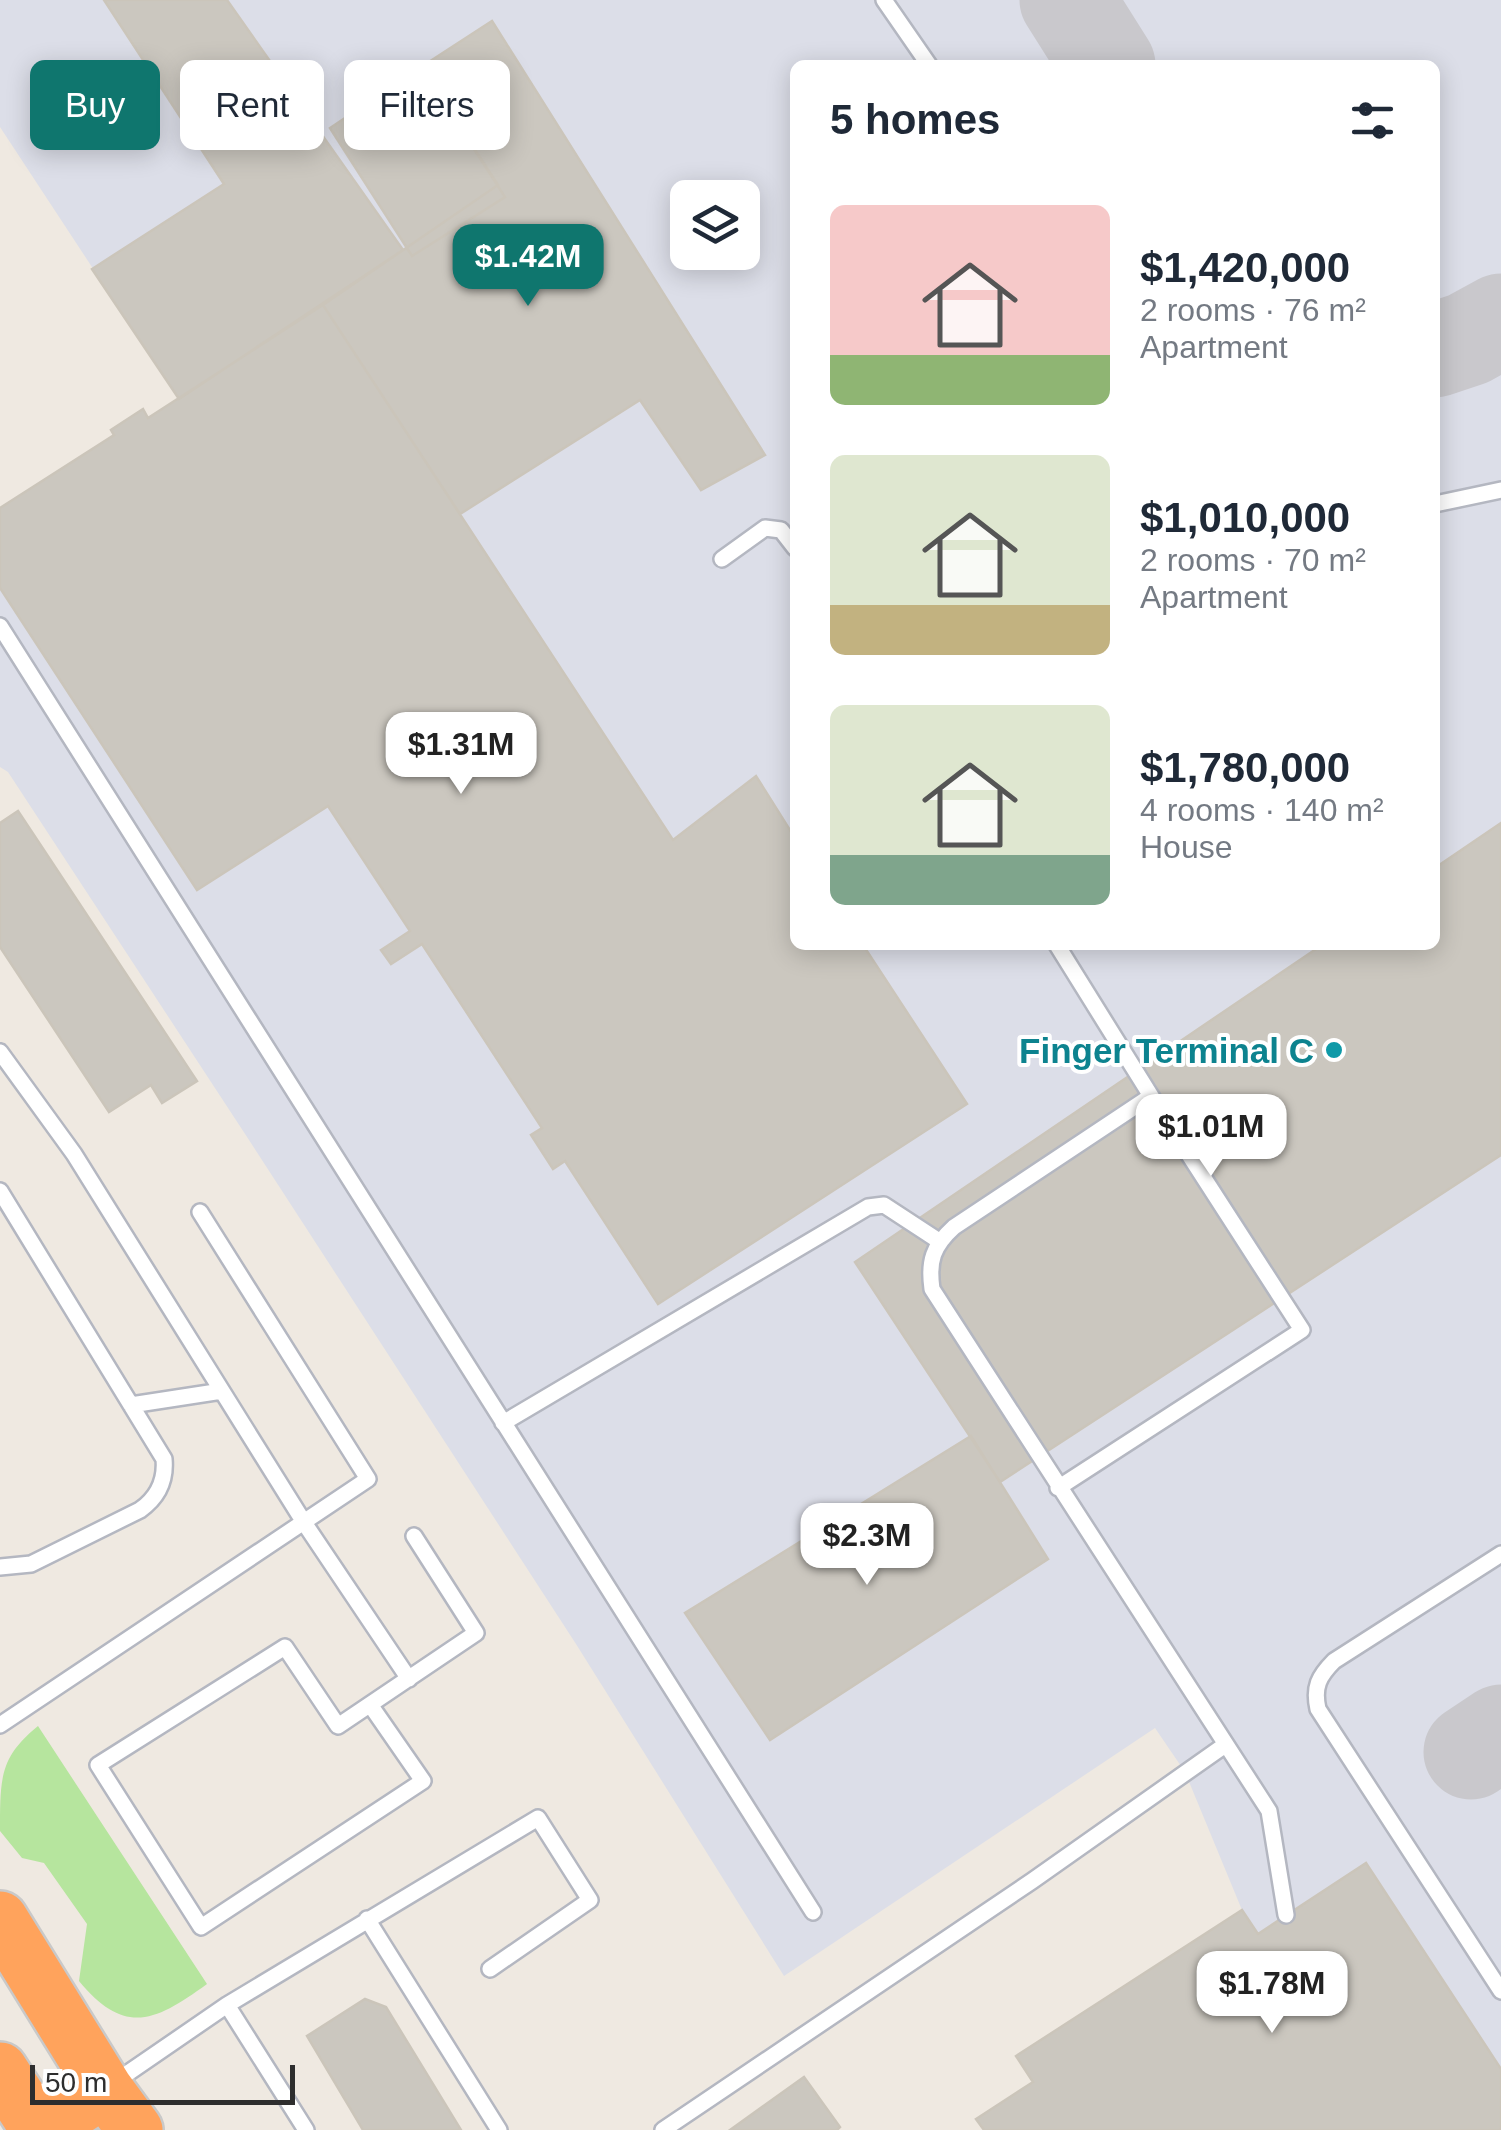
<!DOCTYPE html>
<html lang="en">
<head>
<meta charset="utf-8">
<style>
  body { margin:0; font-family:Helvetica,sans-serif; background:#f2f2f3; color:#1f2937; height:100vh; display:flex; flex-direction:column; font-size:38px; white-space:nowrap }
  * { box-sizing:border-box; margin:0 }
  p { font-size:32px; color:#747a83 }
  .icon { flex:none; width:55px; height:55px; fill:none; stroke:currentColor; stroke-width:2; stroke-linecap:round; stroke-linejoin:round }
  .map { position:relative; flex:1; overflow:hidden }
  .side { position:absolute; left:790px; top:60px; width:650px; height:890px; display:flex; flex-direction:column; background:#fff; border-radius:15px; box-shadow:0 5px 25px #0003 }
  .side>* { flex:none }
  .banner { position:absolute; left:30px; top:60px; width:610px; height:90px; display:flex; gap:20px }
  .controls { position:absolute; left:670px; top:180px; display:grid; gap:20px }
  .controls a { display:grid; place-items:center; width:90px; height:90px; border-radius:15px; background:#fff; box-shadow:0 5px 25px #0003; font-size:50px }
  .scale { position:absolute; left:30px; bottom:25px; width:265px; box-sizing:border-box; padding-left:10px; border:5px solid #2e2e2e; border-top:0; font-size:28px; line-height:35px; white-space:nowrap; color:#2e2e2e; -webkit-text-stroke:8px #fff; paint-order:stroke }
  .price { position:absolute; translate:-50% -85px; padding:0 22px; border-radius:20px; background:#fff; color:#222; font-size:32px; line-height:65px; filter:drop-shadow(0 2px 5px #0008) }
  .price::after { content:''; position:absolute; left:50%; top:60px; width:30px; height:22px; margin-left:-15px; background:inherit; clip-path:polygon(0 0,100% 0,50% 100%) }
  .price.on { background:#0f766e; color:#fff }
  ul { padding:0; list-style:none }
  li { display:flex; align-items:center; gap:30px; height:250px; padding:0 40px }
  li span { display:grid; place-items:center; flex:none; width:280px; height:200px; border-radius:15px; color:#555 }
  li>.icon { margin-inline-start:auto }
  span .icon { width:120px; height:120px; fill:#fffc; stroke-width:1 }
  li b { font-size:42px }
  h2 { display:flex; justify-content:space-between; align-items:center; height:120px; padding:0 40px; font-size:42px }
  .tag { padding:0 35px; border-radius:15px; background:#fff; box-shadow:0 5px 25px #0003; font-size:35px; line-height:90px }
  .tag.on { background:#0f766e; color:#fff }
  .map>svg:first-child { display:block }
  .airport { fill:#dcdee8; fill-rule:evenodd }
  .green { fill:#b6e59e }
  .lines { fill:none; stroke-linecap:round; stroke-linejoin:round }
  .taxiway { stroke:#c9c8cc; stroke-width:95 }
  .building { fill:#cbc7bf; stroke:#cbc5ba; stroke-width:2.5 }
  .lane-casing { stroke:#b4b7c1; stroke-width:20 }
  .highway-casing { stroke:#c9c9c9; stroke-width:60 }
  .lane { stroke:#fff; stroke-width:15 }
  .highway { stroke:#ffa35c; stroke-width:55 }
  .culture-dot { fill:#0f9aa8; stroke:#fff; stroke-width:4 }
  .labels { text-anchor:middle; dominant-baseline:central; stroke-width:8; stroke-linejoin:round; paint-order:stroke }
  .culture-label { font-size:35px; font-weight:bold; fill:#0d838f; stroke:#fff; text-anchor:end }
</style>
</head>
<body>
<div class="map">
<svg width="1501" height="2130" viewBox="0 0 1501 2130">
  <rect width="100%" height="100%" fill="#efe9e1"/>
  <path class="airport" d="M0 0H1501V2108L1351 1873 1258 1934 1242 1910 1185 1772 1155 1728 784 1976 576 1644 249 1140 8 772 0 767V508L113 435 111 430 143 409 149 418 178 398 0 127ZM795 65H1435V945H795ZM688 198H742V252H688Z"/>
  <path class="green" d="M38 1726 207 1984C156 2021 125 2037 79 1981L87 1924 44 1863 22 1858 0 1831C0 1777 0 1757 38 1726Z"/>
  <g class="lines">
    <path class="taxiway" d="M1067 0 1108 65
      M1435 350 1468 339 1501 321
      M1471 1752 1501 1732"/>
  </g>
  <path class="building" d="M104 0H227L403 250 179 399 92 269 224 184Z
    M492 21 765 455 701 490 640 400 460 514 323 305 498 185 421 67Z
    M421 67 505 197 412 256 330 128Z
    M323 305 673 840 756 776 795 838V945H863L967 1104 658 1304 565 1161 553 1169 531 1135 542 1128 422 944 391 964 381 950 410 931 328 806 197 890 0 588V508L114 435 111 430 143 409 148 418Z
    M18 811 197 1081 162 1103 151 1085 109 1112 0 947V823Z
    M1501 823V1155L1000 1482 855 1262 1322 945H1435V868Z
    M971 1436 1048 1559 770 1740 685 1613Z
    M1366 1863 1501 2069V2130H984L976 2119 1033 2082 1016 2056 1242 1910 1258 1934Z
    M365 1999 386 2007 461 2130H363L307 2036Z
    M804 2077 840 2127 837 2130H730Z"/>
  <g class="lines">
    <g class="lane-casing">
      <path id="lane" d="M884 0 929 65
        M1435 504 1501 490
        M722 559 765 528 781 530 795 548
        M0 626 813 1912
        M1057 945 1151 1096 954 1227C933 1246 928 1261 932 1289L1269 1811 1286 1915
        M0 1052 74 1154 305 1524 409 1679
        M0 1191 164 1459C166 1481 157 1498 140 1510L31 1564 0 1567
        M131 1405 222 1391
        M503 1423 868 1207 884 1205 939 1241
        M1058 1488 1302 1330 1151 1096
        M1501 1554 1334 1661C1319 1676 1313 1687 1318 1709L1501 1991
        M371 1706 423 1781 201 1927 98 1765 285 1647 338 1726 476 1633 414 1536
        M0 1725 368 1479 200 1212
        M367 1919 499 2130
        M227 2005 306 2130
        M112 2084 227 2005 538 1818 590 1900 490 1969
        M663 2130 1032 1881 1225 1745"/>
    </g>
    <g class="highway-casing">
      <path id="highway" d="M0 1919 105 2089 135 2130
        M0 2070 39 2130
        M43 2130 105 2089"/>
    </g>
    <use href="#lane" class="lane"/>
    <use href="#highway" class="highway"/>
  </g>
  <circle class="culture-dot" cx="1334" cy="1050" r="10"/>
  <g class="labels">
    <g class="culture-label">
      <text x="1314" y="1050">Finger Terminal C</text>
    </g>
  </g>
</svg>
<div class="controls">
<a><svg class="icon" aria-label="layers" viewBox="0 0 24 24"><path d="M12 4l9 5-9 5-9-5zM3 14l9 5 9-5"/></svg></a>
</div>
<div class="scale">50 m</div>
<b class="price on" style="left:528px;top:309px">$1.42M</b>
<b class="price" style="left:461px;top:797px">$1.31M</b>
<b class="price" style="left:1211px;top:1179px">$1.01M</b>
<b class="price" style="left:867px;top:1588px">$2.3M</b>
<b class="price" style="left:1272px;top:2036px">$1.78M</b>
<div class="banner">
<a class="tag on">Buy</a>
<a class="tag">Rent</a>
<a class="tag">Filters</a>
</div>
<section class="side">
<h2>5 homes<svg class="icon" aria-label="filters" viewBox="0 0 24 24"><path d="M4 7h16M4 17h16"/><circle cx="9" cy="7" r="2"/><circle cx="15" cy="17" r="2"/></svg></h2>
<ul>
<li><span style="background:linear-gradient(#f6c9c9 75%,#8fb573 0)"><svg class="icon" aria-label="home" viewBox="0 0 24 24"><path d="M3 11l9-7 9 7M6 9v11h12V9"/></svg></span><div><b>$1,420,000</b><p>2 rooms · 76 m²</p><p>Apartment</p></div></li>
<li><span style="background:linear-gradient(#dfe7d0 75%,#c2b280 0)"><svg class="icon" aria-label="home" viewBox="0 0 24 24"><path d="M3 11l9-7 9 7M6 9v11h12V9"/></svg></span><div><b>$1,010,000</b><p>2 rooms · 70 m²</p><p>Apartment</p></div></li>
<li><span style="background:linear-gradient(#dfe7d0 75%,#7fa58c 0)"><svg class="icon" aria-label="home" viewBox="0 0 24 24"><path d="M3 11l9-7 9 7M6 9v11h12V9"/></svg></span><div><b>$1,780,000</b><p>4 rooms · 140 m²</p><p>House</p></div></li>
</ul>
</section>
</div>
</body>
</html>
